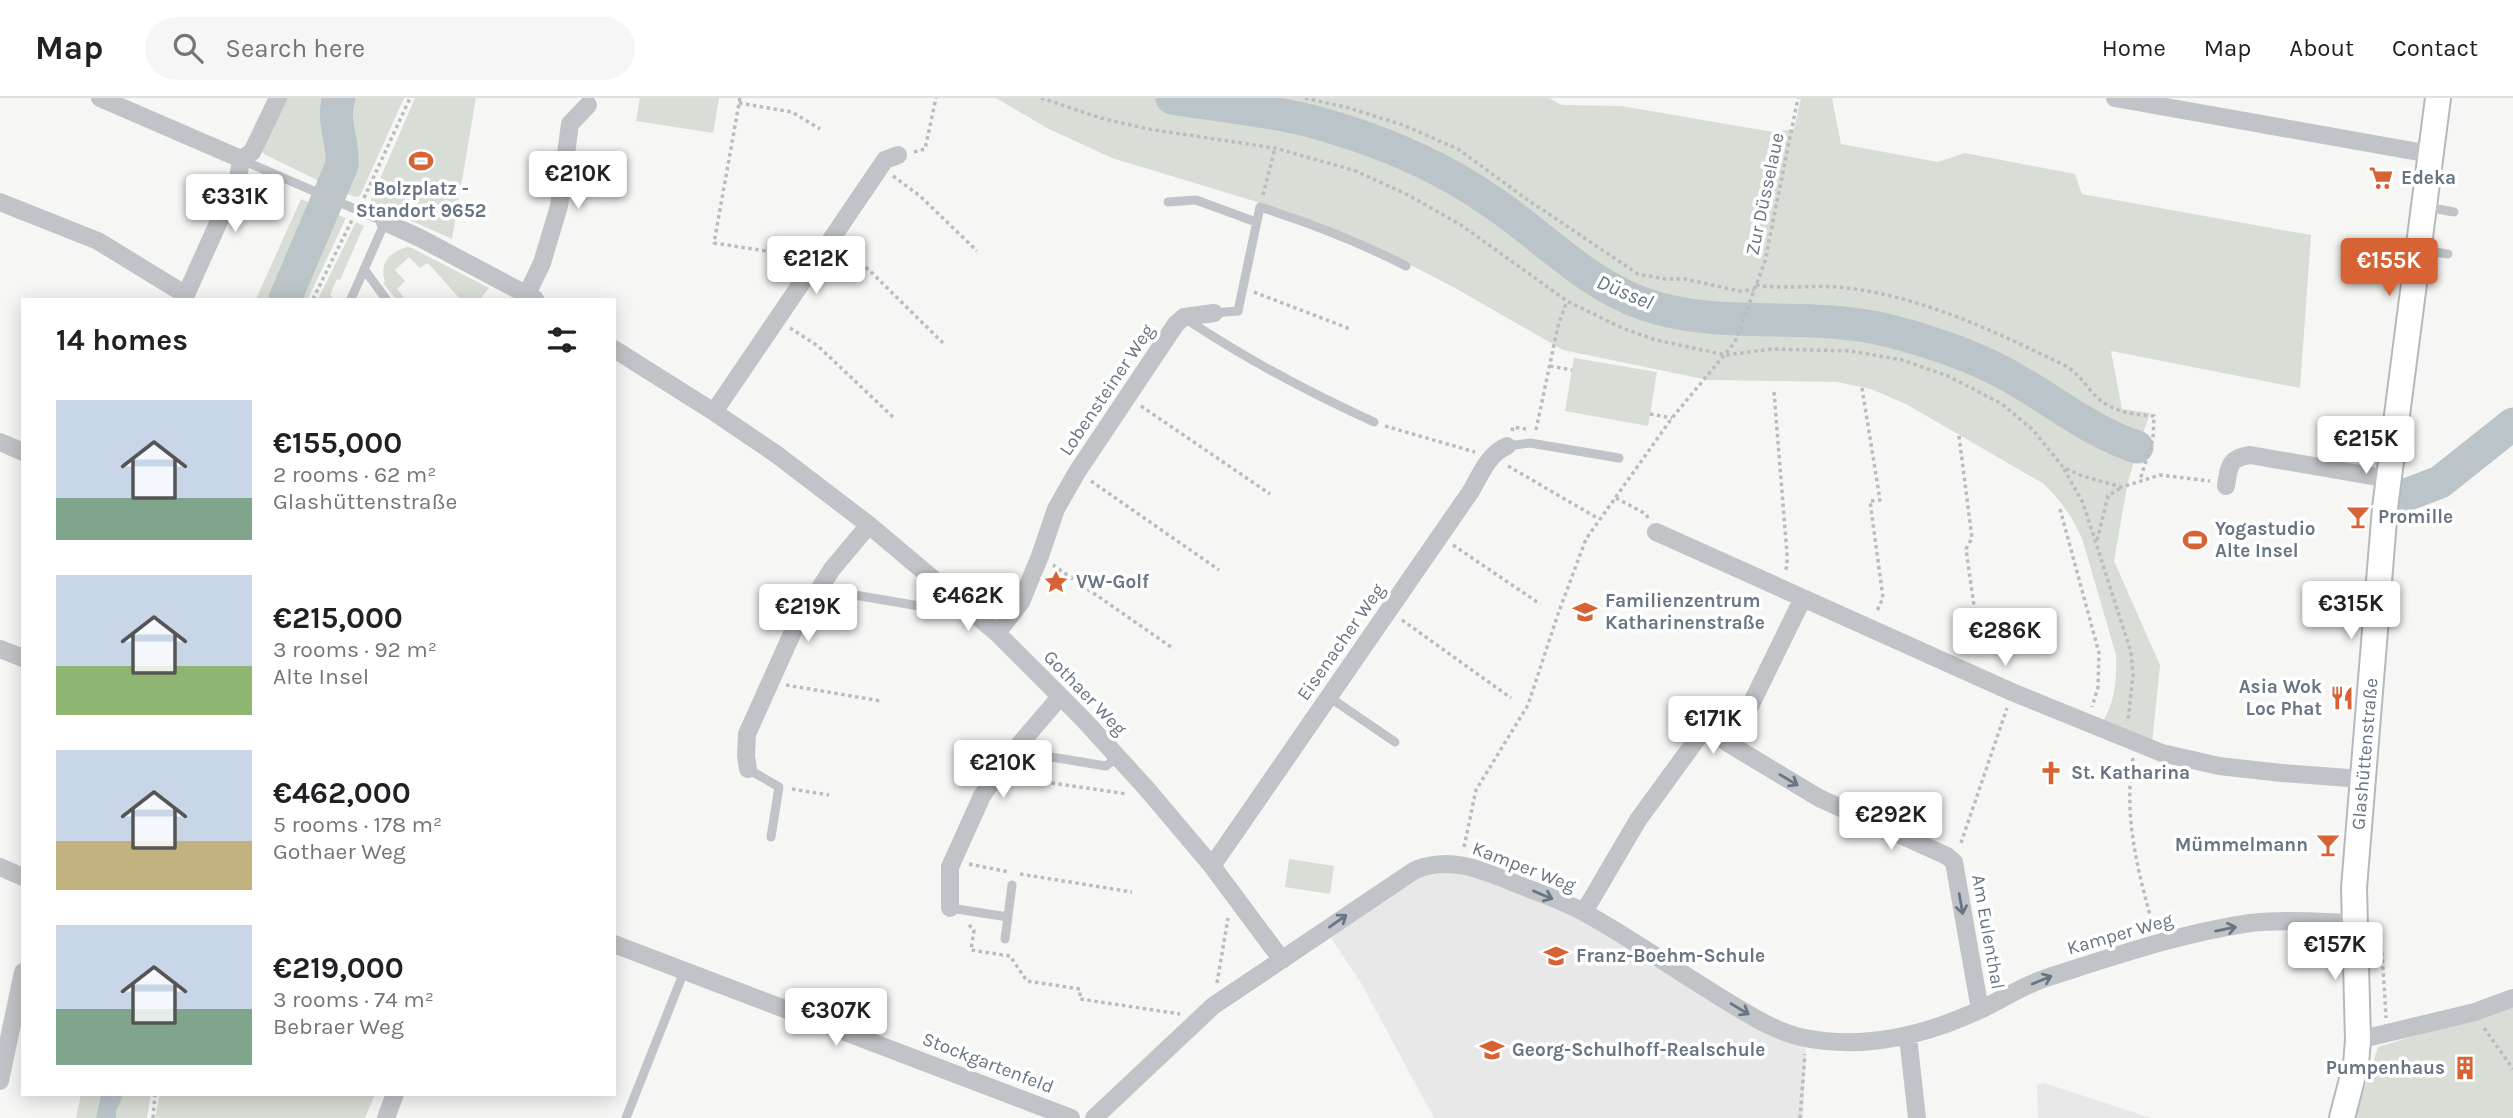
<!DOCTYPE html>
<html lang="en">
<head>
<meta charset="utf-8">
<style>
  body { margin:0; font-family:Karla,sans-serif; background:#f6f6f6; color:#202124; height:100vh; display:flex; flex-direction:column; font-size:26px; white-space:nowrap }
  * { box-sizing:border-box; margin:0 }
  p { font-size:23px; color:#757577 }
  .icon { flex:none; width:38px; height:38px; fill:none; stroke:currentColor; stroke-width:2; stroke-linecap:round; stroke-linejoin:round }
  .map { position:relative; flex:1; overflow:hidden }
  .drawer { position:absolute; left:21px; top:200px; width:595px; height:798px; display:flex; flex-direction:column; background:#fff; border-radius:0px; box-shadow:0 4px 18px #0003 }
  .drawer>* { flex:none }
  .price { position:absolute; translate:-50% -60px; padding:0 16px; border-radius:7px; background:#fff; color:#222; font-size:23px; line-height:46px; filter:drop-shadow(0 2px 4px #0008) }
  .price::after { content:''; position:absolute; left:50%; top:42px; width:21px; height:16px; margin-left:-10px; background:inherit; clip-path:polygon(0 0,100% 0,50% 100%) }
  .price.current { background:#d76233; color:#fff }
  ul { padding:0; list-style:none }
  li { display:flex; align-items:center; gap:21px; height:175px; padding:0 35px }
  li span { display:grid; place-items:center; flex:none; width:196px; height:140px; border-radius:0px; color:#555 }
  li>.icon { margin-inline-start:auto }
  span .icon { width:84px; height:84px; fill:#fffc; stroke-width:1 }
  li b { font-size:30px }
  h2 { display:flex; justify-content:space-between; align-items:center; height:84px; padding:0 35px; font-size:30px }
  header { display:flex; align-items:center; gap:42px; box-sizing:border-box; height:98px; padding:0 35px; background:#fff; border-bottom:2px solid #e0e0e0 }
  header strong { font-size:33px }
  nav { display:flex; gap:38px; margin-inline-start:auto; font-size:24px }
  .search { width:490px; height:63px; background:#f6f6f6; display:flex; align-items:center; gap:18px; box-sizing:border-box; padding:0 24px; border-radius:38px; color:#757577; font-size:26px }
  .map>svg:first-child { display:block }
  .built { fill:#e7e8e7 }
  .green { fill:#d8ddd5 }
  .water { fill:#bac4c9 }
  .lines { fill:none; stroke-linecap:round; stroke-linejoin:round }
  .river { stroke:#bac4c9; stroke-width:33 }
  .secondary-casing { stroke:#b5b9bd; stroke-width:28 }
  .path { stroke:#babcbf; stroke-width:3.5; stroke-dasharray:3.5 3.5; stroke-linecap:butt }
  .lane { stroke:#c0c3c7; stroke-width:9 }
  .street { stroke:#c0c3c7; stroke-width:18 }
  .secondary { stroke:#fff; stroke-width:24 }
  .oneway { stroke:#687583 }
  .labels { text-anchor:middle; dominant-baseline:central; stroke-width:7; stroke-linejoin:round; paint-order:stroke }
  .poi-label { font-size:19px; font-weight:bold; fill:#687583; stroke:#fff; text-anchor:start }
  .street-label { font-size:19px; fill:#687583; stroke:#fff }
  .water-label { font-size:21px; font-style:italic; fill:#63767f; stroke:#fff }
</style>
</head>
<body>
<header>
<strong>Map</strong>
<div class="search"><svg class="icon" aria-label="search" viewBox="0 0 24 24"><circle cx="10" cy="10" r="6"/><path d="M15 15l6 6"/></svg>Search here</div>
<nav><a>Home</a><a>Map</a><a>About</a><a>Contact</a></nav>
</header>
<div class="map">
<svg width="2513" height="1020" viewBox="0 0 2513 1020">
  <rect width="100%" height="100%" fill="#f6f7f4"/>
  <path class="built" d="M1460 767 1583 816 1806 945 1803 1020H1434L1361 885 1327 834 1414 774Z
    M2044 985 2151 1020H2038L2037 987Z"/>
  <path class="green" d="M283 0H327L325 33 334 58V66L325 86 264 56 261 52Z
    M348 0H404L360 98 355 99 339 92C343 82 352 70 354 60 358 39 333 29 348 0Z
    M415 0H476L452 141 370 104Z
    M640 0H719L713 35 636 23Z
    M996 0H1160L1282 20 1326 30 1386 50 1452 83 1505 116 1591 183 1647 209 1698 222 1809 223 1848 226 1888 235 1980 266 2107 341 2138 352 2128 383 2114 463 2160 567 2152 646 2102 625C2115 604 2117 582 2116 557L2082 440 2071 419 2058 401 2044 386 1906 306 1871 291 1837 284 1708 282 1563 252 1455 190 1378 150 1290 114 1112 60 1047 30Z
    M1188 0H1549L1562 7 1621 8 1773 34 1794 31 1801 0H1832L1841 46 1938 64 1965 55 2075 76 2082 96 2311 137 2300 290 2111 253 2122 311 2150 315 2139 347 2098 330 1993 266 1927 241 1870 226 1808 218 1692 216 1644 204 1596 181 1498 106 1448 74 1362 37 1302 19Z
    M301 101 317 108 278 201H256Z
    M331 114 346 120 308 201H290Z
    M356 124 364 128 362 132 340 182 337 181 330 197 332 199 331 201H318Z
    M407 149 412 150 489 190 480 201H460L428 165 420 170 409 159 395 172 405 183 397 191 405 201H396L383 185 385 184C379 164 390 154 407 149Z
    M1574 260 1657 274 1648 328 1565 313Z
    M1289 761 1334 768 1330 796 1285 789Z
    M2513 907V1020H2355L2378 949Z
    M81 996H101L96 1020H76Z
    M124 996H151L147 1020H116V1013Z
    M160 996H375L365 1020H155Z"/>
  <path class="water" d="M327 0H348C341 14 343 28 350 42L357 44 354 60 339 92 325 86 334 67V58L325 33Z
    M317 108 331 114 290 201H278Z
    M101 996H124L116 1013V1020H96Z"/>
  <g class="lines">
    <path class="river" d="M1172 0C1220 8 1270 12 1318 25 1379 42 1443 69 1495 106 1545 140 1585 185 1644 206 1721 233 1808 212 1890 233 1929 243 1968 256 2004 275 2049 299 2088 333 2137 349
      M285 201 342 67C344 43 331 23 339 0
      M2401 399 2440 384 2513 326"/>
    <g class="secondary-casing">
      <path id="secondary" d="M2342 1020 2356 966 2358 942 2354 790 2385 410 2438 0"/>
    </g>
    <path class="path" d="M740 0 714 145 799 158
      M1041 0 1101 20 1148 31 1275 50 1356 73 1410 98 1461 127 1567 203 1622 230 1656 242 1726 257 1772 251 1851 253 1902 262 1948 278 2002 306 2033 332 2063 369 2082 378 2122 389 2160 377 2210 383
      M1305 0 1349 10 1403 27 1458 51 1525 100 1638 176 1665 181H1685L1739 193 1754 192
      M739 5 792 14 820 31
      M914 54 925 51 936 0
      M893 78 920 98 977 153
      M1263 97 1275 50
      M364 100 410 0
      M842 154 869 172 943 245
      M1756 187C1786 192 1816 186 1847 190 1923 199 1996 234 2064 267 2077 274 2083 284 2092 294 2109 314 2130 316 2154 318L2153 341 2140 382
      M1254 194 1350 231
      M313 201 352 122
      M790 230 818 248 893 319
      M1550 268 1572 272
      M1862 290 1880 402 1870 403 1883 500 1876 515
      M1774 294 1787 456V467L1785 475
      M1141 308 1270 396
      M1650 316 1672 320
      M1385 328 1475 354
      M1536 332 1558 228 1567 203
      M1512 333 1513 329 1526 331
      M1959 338 1972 440 1966 451 1978 536 1979 559
      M2369 358 2373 320
      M1508 368 1599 421
      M2064 371 2083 405 2131 554 2133 577 2128 623
      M1091 383 1219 472
      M1616 400 1646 416 1648 420
      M2060 411 2099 555 2098 589 2092 609
      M2097 442 2108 398 2122 389
      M1453 447 1540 506
      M1053 467 1174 551
      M1402 522 1511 600
      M786 587 881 603
      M2133 660C2123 717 2138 774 2153 828
      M1017 680 1127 696
      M792 691 829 697
      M1961 745 2007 610
      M1464 749 1476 692 1528 607 1558 516 1586 441 1672 320 1735 244 1765 163 1798 0
      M969 766 1009 774
      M1020 776 1132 794
      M969 827 974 832 971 852 1010 858 1027 883 1080 891V901L1180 916
      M2377 827C2382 834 2385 905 2386 920
      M1217 885 1228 820
      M2484 930 2513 971
      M153 1020 155 996
      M1800 1020 1805 956"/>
    <path class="lane" d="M242 62 385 124 351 201
      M1168 104 1196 102 1256 124
      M2426 109 2454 114
      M2420 152 2448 156
      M364 171 386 201
      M1214 215 1238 213 1260 109C1311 125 1359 144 1406 168
      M1186 221C1246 261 1308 294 1374 324
      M1507 348 1530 345 1619 360
      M820 491 919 508
      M1329 599 1395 644
      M1018 647 1027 655 1106 668 1118 659
      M748 671 779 689 771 739
      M950 810 1008 819
      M1005 841 1012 787
      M626 1020 685 871"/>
    <path class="street" d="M100 0 241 61
      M2115 0 2430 56
      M241 61 252 54 278 0
      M0 104 98 143 186 197
      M385 124 420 140 535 201
      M527 196 542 165 559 108 570 26 588 7
      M184 201 238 81 241 61
      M614 251 714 314 776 356 869 427 997 535 1083 621 1146 690 1212 768 1282 862
      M714 314 885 62 898 57
      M0 344 23 354
      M2226 388C2229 368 2229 360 2250 357L2389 381
      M1656 434 2012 594 2162 655 2219 668 2282 675 2362 681
      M997 535 1021 504 1040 458 1056 411 1077 374 1176 226 1184 219 1214 215
      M0 551 23 560
      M1731 647 1819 700 1947 758 1954 764 1980 912
      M748 671 746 658 747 636 796 527 832 471 869 427
      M1212 768 1471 393C1481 376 1488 356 1507 348
      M0 769 23 779
      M950 810V769L982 698 1012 655 1060 599
      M1584 814 1638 722 1705 630 1731 647 1803 500
      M614 846 1071 1020
      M1908 939 1917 1020
      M2358 942 2475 914 2513 900
      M0 983 23 874
      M386 1020 395 996
      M1094 1020 1213 908 1415 772C1449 758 1480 771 1512 784 1536 794 1562 802 1585 815 1633 841 1681 876 1728 904 1753 919 1776 934 1805 940 1866 952 1929 936 1984 910 2004 900 2025 887 2046 880 2112 859 2181 835 2250 825 2284 821 2321 824 2356 825"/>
    <use href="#secondary" class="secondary"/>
  </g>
  <defs><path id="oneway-shaft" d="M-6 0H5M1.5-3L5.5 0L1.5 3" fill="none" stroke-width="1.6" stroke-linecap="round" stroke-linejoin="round" transform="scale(1.75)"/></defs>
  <g class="oneway">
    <use href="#oneway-shaft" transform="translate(1789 682) rotate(31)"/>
    <use href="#oneway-shaft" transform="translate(1543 797) rotate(23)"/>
    <use href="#oneway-shaft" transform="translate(1961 806) rotate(80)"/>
    <use href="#oneway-shaft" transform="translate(1338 823) rotate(-35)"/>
    <use href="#oneway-shaft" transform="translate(2226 831) rotate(-12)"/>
    <use href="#oneway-shaft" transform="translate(2042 882) rotate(-22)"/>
    <use href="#oneway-shaft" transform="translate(1740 911) rotate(31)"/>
  </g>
  <defs>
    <g id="stadium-bare" transform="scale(1.89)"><path d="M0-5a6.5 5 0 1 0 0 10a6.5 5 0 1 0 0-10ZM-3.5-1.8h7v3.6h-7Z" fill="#d76233" stroke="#fff" stroke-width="2.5" paint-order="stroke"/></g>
    <g id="supermarket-bare" transform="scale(1.89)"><path d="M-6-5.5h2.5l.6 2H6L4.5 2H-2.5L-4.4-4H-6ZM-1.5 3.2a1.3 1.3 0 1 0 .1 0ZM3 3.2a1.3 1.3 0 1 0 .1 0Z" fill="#d76233" stroke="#fff" stroke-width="2.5" paint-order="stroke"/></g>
    <g id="bar-bare" transform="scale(1.89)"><path d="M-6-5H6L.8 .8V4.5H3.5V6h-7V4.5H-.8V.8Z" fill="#d76233" stroke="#fff" stroke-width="2.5" paint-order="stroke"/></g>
    <g id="sight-bare" transform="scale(1.89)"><path d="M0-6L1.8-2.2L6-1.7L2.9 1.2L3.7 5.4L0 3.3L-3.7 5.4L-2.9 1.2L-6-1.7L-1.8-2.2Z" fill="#d76233" stroke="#fff" stroke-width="2.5" paint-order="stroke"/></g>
    <g id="school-bare" transform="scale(1.89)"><path d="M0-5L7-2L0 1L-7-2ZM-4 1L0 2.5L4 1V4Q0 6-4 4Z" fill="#d76233" stroke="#fff" stroke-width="2.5" paint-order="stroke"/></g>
    <g id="restaurant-bare" transform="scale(1.89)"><path d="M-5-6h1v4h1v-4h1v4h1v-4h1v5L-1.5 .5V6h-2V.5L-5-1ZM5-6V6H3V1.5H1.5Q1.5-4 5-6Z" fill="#d76233" stroke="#fff" stroke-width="2.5" paint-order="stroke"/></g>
    <g id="church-bare" transform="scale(1.89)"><path d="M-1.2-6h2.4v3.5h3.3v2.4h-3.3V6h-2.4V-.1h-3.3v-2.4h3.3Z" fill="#d76233" stroke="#fff" stroke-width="2.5" paint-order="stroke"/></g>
    <g id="building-bare" transform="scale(1.89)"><path d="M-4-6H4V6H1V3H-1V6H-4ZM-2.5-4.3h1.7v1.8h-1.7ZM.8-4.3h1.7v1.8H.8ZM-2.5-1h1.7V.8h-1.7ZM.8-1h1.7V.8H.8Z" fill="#d76233" stroke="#fff" stroke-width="2.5" paint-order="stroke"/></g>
  </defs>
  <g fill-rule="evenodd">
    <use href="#stadium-bare" x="421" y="63"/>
    <use href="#supermarket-bare" x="2381" y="80"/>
    <use href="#bar-bare" x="2358" y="419"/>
    <use href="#stadium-bare" x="2195" y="442"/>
    <use href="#sight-bare" x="1056" y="484"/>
    <use href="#school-bare" x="1585" y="514"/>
    <use href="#restaurant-bare" x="2342" y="600"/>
    <use href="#church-bare" x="2051" y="675"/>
    <use href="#bar-bare" x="2328" y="747"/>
    <use href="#school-bare" x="1556" y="858"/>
    <use href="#school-bare" x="1492" y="952"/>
    <use href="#building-bare" x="2465" y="970"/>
  </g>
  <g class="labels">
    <g class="poi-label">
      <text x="2401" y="80">Edeka</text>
      <text x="421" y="91" text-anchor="middle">Bolzplatz -<tspan x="421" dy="22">Standort 9652</tspan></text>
      <text x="2378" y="419">Promille</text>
      <text x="2215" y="431">Yogastudio<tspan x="2215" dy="22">Alte Insel</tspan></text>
      <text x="1076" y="484">VW-Golf</text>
      <text x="1605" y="503">Familienzentrum<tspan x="1605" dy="22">Katharinenstraße</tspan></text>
      <text x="2322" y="589" text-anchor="end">Asia Wok<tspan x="2322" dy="22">Loc Phat</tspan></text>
      <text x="2071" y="675">St. Katharina</text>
      <text x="2308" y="747" text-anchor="end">Mümmelmann</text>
      <text x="1576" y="858">Franz-Boehm-Schule</text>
      <text x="1512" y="952">Georg-Schulhoff-Realschule</text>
      <text x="2445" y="970" text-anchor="end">Pumpenhaus</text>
    </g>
    <g class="street-label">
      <text transform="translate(1765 96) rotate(-78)">Zur Düsselaue</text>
      <text transform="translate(1107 292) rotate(-56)">Lobensteiner Weg</text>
      <text transform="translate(1341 544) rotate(-55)">Eisenacher Weg</text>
      <text transform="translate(1085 595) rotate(46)">Gothaer Weg</text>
      <text transform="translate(2365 656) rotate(-85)">Glashüttenstraße</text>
      <text transform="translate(1524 769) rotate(21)">Kamper Weg</text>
      <text transform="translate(1988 834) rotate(80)">Am Eulenthal</text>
      <text transform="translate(2120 836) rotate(-16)">Kamper Weg</text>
      <text transform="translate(988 965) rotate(21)">Stockgartenfeld</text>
    </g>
    <g class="water-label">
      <text transform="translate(1625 194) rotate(23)">Düssel</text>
    </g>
  </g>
</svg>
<b class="price" style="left:578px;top:113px">€210K</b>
<b class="price" style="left:235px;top:136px">€331K</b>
<b class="price" style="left:816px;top:198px">€212K</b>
<b class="price current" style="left:2389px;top:200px">€155K</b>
<b class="price" style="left:2366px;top:378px">€215K</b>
<b class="price" style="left:968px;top:535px">€462K</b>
<b class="price" style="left:2351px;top:543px">€315K</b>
<b class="price" style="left:808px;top:546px">€219K</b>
<b class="price" style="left:2005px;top:570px">€286K</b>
<b class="price" style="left:1713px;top:658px">€171K</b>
<b class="price" style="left:1003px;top:702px">€210K</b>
<b class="price" style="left:1891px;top:754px">€292K</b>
<b class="price" style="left:2335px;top:884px">€157K</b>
<b class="price" style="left:836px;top:950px">€307K</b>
<section class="drawer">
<h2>14 homes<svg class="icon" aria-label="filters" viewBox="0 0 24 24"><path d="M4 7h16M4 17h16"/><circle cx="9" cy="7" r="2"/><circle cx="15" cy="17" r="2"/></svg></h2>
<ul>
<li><span style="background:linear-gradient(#c9d6e8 70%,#7fa58c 0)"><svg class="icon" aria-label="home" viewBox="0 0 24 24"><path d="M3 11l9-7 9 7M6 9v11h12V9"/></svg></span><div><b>€155,000</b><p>2 rooms · 62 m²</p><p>Glashüttenstraße</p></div></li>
<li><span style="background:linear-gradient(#c9d6e8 65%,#8fb573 0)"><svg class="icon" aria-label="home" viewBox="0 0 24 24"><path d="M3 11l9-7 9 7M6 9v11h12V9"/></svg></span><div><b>€215,000</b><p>3 rooms · 92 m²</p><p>Alte Insel</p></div></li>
<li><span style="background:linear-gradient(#c9d6e8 65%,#c2b280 0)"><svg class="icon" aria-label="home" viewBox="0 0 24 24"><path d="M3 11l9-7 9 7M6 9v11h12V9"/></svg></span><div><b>€462,000</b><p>5 rooms · 178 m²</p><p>Gothaer Weg</p></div></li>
<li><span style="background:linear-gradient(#c9d6e8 60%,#7fa58c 0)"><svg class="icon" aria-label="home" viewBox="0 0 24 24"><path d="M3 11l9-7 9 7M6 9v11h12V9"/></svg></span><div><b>€219,000</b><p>3 rooms · 74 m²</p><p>Bebraer Weg</p></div></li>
</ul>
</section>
</div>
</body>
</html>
